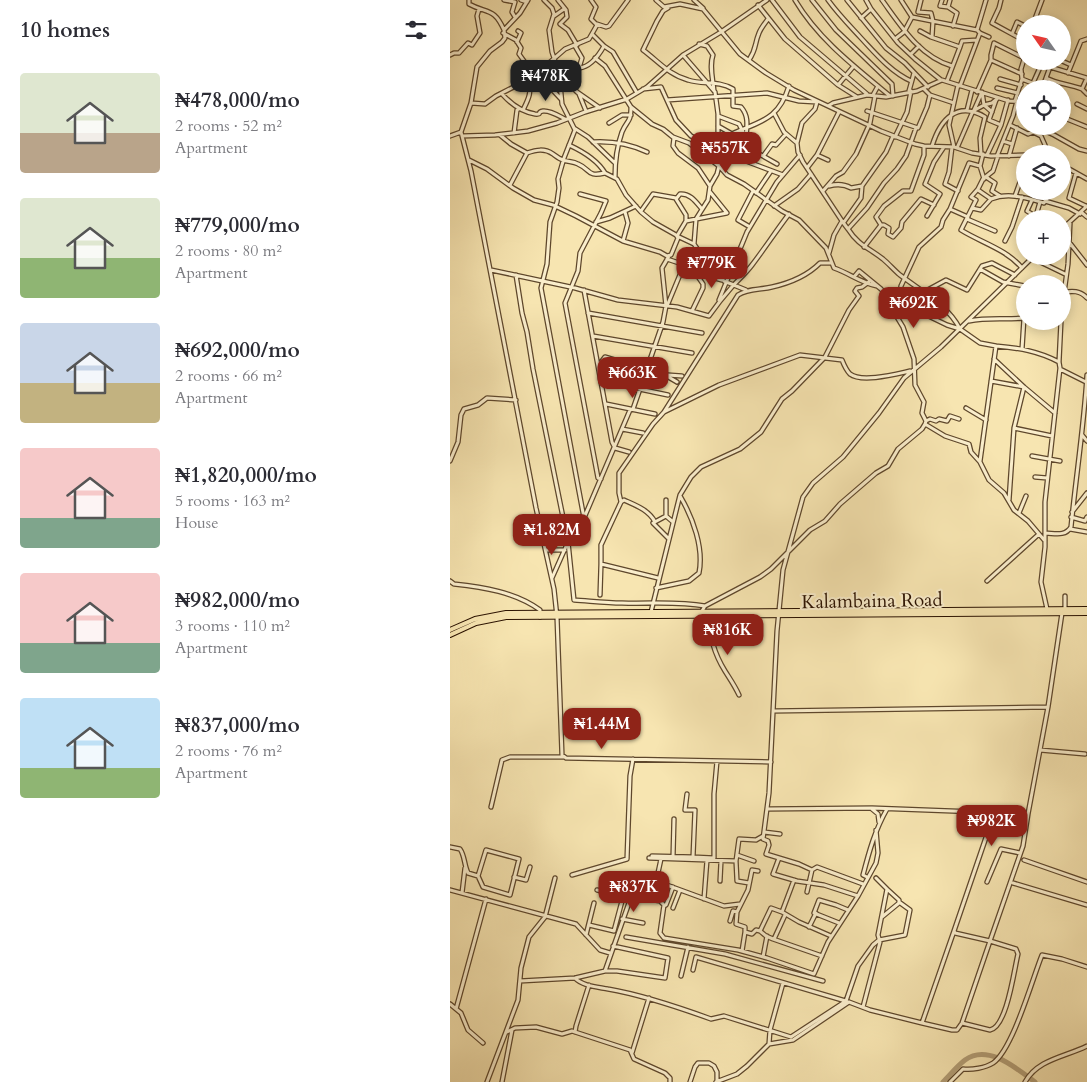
<!DOCTYPE html>
<html lang="en">
<head>
<meta charset="utf-8">
<style>
  body { margin:0; font-family:Cardo,serif; background:#f2f2f3; color:#2b2b33; height:100vh; display:flex; flex-direction:column; font-size:19px; white-space:nowrap }
  * { box-sizing:border-box; margin:0 }
  p { font-size:16px; color:#7c7c81 }
  .icon { flex:none; width:28px; height:28px; fill:none; stroke:currentColor; stroke-width:2; stroke-linecap:round; stroke-linejoin:round }
  .map { position:relative; flex:1; overflow:hidden }
  .panel { display:flex; flex-direction:column; background:#fff; width:450px }
  .panel>* { flex:none }
  .needle { width:32px; rotate:304deg }
  .controls { position:absolute; left:566px; top:15px; display:grid; gap:10px }
  .controls a { display:grid; place-items:center; width:55px; height:55px; border-radius:50%; background:#fff; box-shadow:0 2px 12px #0003; font-size:25px }
  .price { position:absolute; translate:-50% -42px; padding:0 11px; border-radius:10px; background:#8f2418; color:#fff; font-size:16px; line-height:32px; filter:drop-shadow(0 1px 2px #0008) }
  .price::after { content:''; position:absolute; left:50%; top:30px; width:15px; height:11px; margin-left:-8px; background:inherit; clip-path:polygon(0 0,100% 0,50% 100%) }
  .price.current { background:#222; color:#fff }
  ul { padding:0; list-style:none }
  li { display:flex; align-items:center; gap:15px; height:125px; padding:0 20px }
  li span { display:grid; place-items:center; flex:none; width:140px; height:100px; border-radius:5px; color:#555 }
  li>.icon { margin-inline-start:auto }
  span .icon { width:60px; height:60px; fill:#fffc; stroke-width:1 }
  li b { font-size:21px }
  h2 { display:flex; justify-content:space-between; align-items:center; height:60px; padding:0 20px; font-size:21px }
  main { display:flex; flex:1; min-height:0 }
  .map>svg:first-child { display:block }
  .lines { fill:none; stroke-linecap:round; stroke-linejoin:round }
  .river { stroke:#b29d75; stroke-width:5 }
  .minor-casing { stroke:#5e472c; stroke-width:5.5 }
  .major-casing { stroke:#2b1200; stroke-width:6 }
  .minor { stroke:#faeecc; stroke-width:3 }
  .major { stroke:#f7e5b1; stroke-width:4 }
  .labels { text-anchor:middle; dominant-baseline:central; stroke-width:4; stroke-linejoin:round; paint-order:stroke }
  .street-label { font-size:19px; fill:#2b1200; stroke:#faeecc }
</style>
</head>
<body>
<main>
<section class="panel">
<h2>10 homes<svg class="icon" aria-label="filters" viewBox="0 0 24 24"><path d="M4 7h16M4 17h16"/><circle cx="9" cy="7" r="2"/><circle cx="15" cy="17" r="2"/></svg></h2>
<ul>
<li><span style="background:linear-gradient(#dfe7d0 60%,#b9a48a 0)"><svg class="icon" aria-label="home" viewBox="0 0 24 24"><path d="M3 11l9-7 9 7M6 9v11h12V9"/></svg></span><div><b>₦478,000/mo</b><p>2 rooms · 52 m²</p><p>Apartment</p></div></li>
<li><span style="background:linear-gradient(#dfe7d0 60%,#8fb573 0)"><svg class="icon" aria-label="home" viewBox="0 0 24 24"><path d="M3 11l9-7 9 7M6 9v11h12V9"/></svg></span><div><b>₦779,000/mo</b><p>2 rooms · 80 m²</p><p>Apartment</p></div></li>
<li><span style="background:linear-gradient(#c9d6e8 60%,#c2b280 0)"><svg class="icon" aria-label="home" viewBox="0 0 24 24"><path d="M3 11l9-7 9 7M6 9v11h12V9"/></svg></span><div><b>₦692,000/mo</b><p>2 rooms · 66 m²</p><p>Apartment</p></div></li>
<li><span style="background:linear-gradient(#f6c9c9 70%,#7fa58c 0)"><svg class="icon" aria-label="home" viewBox="0 0 24 24"><path d="M3 11l9-7 9 7M6 9v11h12V9"/></svg></span><div><b>₦1,820,000/mo</b><p>5 rooms · 163 m²</p><p>House</p></div></li>
<li><span style="background:linear-gradient(#f6c9c9 70%,#7fa58c 0)"><svg class="icon" aria-label="home" viewBox="0 0 24 24"><path d="M3 11l9-7 9 7M6 9v11h12V9"/></svg></span><div><b>₦982,000/mo</b><p>3 rooms · 110 m²</p><p>Apartment</p></div></li>
<li><span style="background:linear-gradient(#bfe0f5 70%,#8fb573 0)"><svg class="icon" aria-label="home" viewBox="0 0 24 24"><path d="M3 11l9-7 9 7M6 9v11h12V9"/></svg></span><div><b>₦837,000/mo</b><p>2 rooms · 76 m²</p><p>Apartment</p></div></li>
</ul>
</section>
<div class="map">
<svg width="637" height="1082" viewBox="0 0 637 1082">
  <rect width="100%" height="100%" fill="#f7e5b1"/>
  <filter id="stains"><feTurbulence type="fractalNoise" baseFrequency=".004" numOctaves="4"/><feColorMatrix values="0 0 0 0 .2 0 0 0 0 .09 0 0 0 0 .02 0 0 0 .5 -.17"/></filter>
  <radialGradient id="worn" r=".72"><stop offset=".6" stop-color="#630" stop-opacity="0"/><stop offset="1" stop-color="#630" stop-opacity=".3"/></radialGradient>
  <g class="lines">
    <path class="river" d="M493 1082C500 1075 507 1066 515 1060 538 1043 567 1069 585 1082"/>
    <g class="minor-casing">
      <path id="minor" d="M19 0V4C37 14 44 7 54 30
        M54 0 65 2 62 12 65 17
        M71 0 77 2
        M78 0 70 13 54 30 55 38 52 42 40 51 27 67 21 103 11 132 21 171 86 508 104 589 107 617 112 755 116 758 321 762
        M94 0 102 8 104 14 99 30 102 52 109 73 112 104 125 130 114 158 108 179 109 188 107 202 100 222 97 264 91 288 134 518
        M108 0 116 10 117 17 110 24 118 30 127 45
        M206 0 214 7 230 4 253 9 290 54 316 73 344 90 378 106 383 103 417 95 436 97 467 91 492 80 559 101 575 102
        M244 0 253 8
        M322 0 350 37 417 94
        M345 0C368 39 405 67 440 96
        M362 0 386 30 442 84 443 96
        M378 0C388 14 400 26 411 38 426 54 441 72 461 81
        M397 0 436 48 455 63 478 87
        M432 0C451 26 470 57 502 66
        M451 0 462 17 527 30 536 0
        M471 0 468 12 481 13 483 21 482 37
        M492 0 490 6 498 7
        M500 0 498 7 507 13 503 26
        M551 0 549 8 542 23 575 41
        M308 5 335 39 388 85
        M218 8 213 11 207 21 193 50C208 61 219 75 238 80 254 85 267 80 283 89V106L291 107C299 116 297 126 296 138
        M421 9 448 43 465 59 491 80
        M104 16 114 9
        M411 18 421 9 416 0
        M147 24 156 27 159 26 178 0
        M583 24 592 0
        M470 31 481 37 510 47 497 81
        M53 33 66 40 71 48 69 54 79 68 97 84 111 99
        M530 33 539 37
        M562 34 567 22 575 26
        M445 39 454 32 462 17
        M67 42 71 33 68 31
        M249 44 257 46 263 55C259 66 263 79 264 91
        M154 46 163 52 187 93
        M510 47 512 41 527 40
        M461 54 469 46
        M0 55 4 53H9L18 43 22 45 30 33 27 16 29 9
        M233 55 265 92 268 114V142L270 157 269 166 267 174 260 186 258 200 246 219 244 244 257 263 274 281 296 290
        M145 58 155 66 181 107 202 124 213 129 224 138 223 146 228 153 248 168 260 186
        M299 60C307 48 304 45 309 33 311 28 315 23 318 19
        M541 60V55L544 43 574 58
        M588 61 600 67
        M612 61 621 65
        M403 67 388 85 407 97
        M129 68C140 67 149 55 154 46L143 35
        M109 73 129 68 132 58 125 46
        M618 73 631 41 637 39
        M596 78C608 84 619 84 632 89L637 78
        M550 79 571 85
        M572 79 592 87
        M583 83 592 63
        M510 86 530 33 527 30
        M547 88 568 93
        M112 89 121 86 127 92 150 108
        M193 89 211 87 226 120 241 136 269 151
        M474 89 480 95 504 103
        M592 89 600 67 637 78
        M632 89 637 94
        M459 91 464 73
        M527 92 541 60 572 74
        M52 94C61 104 72 112 85 114 93 115 86 112 93 111 100 110 109 116 115 119
        M129 94 136 111
        M423 95 428 86
        M217 100 317 93 349 101 367 102 365 109 352 123 347 143
        M546 100 539 120 551 125
        M565 101 572 79 571 69 575 56
        M21 103 35 104 46 96 83 77 115 49 139 39 147 25 141 19 146 7 141 0
        M627 104 637 109
        M378 106 431 131 465 144 474 146 504 147 522 153 541 156 575 155
        M73 110C78 100 83 91 77 81
        M517 110 522 90
        M524 110 532 92 534 105 542 103 547 99
        M417 111 468 128 477 107 480 95
        M324 113 334 132 347 143 348 152 353 162 392 221 384 235 379 253
        M268 116 289 124 298 142 297 147 327 164
        M612 117 637 127
        M159 123 172 115H181
        M560 125 578 134 583 132
        M268 126 282 134C310 121 328 121 339 86
        M582 126 583 132 591 136 599 154
        M584 126 604 135 629 149 637 151
        M124 128 138 137 165 163
        M466 128 456 156 447 169 434 183 417 208 398 229C408 245 419 248 433 259 439 264 444 270 450 275 471 291 498 305 510 329
        M64 133 67 110 69 109
        M0 136 11 132
        M12 136 45 135 78 131 107 123 135 112 177 99 197 87 233 55 271 32 317 0
        M223 137 239 143 269 166 277 175 294 184 332 211 349 220 376 248 384 268C399 273 411 283 427 286
        M445 137 457 112 461 91
        M553 141 562 144
        M143 142C161 141 180 144 197 152
        M119 145C132 151 148 161 155 173
        M482 146C490 120 507 100 535 117L530 138 531 154
        M502 147 499 172 495 184 508 191
        M504 147 499 125 508 85
        M507 148 523 111 534 105 542 112
        M314 155 322 144 326 145 336 134
        M367 155 378 160
        M537 155 551 125 558 100
        M547 156 563 116 567 101
        M548 156 543 171 533 179 528 189 521 197 526 200 511 230C532 243 556 249 572 268
        M559 156 567 128
        M270 158H288L333 175
        M19 160 37 169 63 188 84 200 103 205 126 216 173 241 210 252 217 256 221 255 228 238 226 235 203 222 191 212 176 195 167 179 155 173C136 177 142 170 128 164 123 161 118 162 113 160 109 159 106 156 103 154 94 148 86 150 77 153L61 144 50 135
        M612 165 637 179
        M530 166 534 179
        M357 168 367 155 389 112
        M626 173 619 198 636 206
        M165 177C165 162 167 146 172 132 177 120 181 123 181 107
        M536 177 545 183 542 191 550 196
        M60 185 77 153
        M379 186C386 184 394 184 401 188L412 186
        M528 190 541 199C559 192 576 198 594 203L602 191
        M373 191 386 176 393 172 406 154 420 123 425 96
        M306 193 321 171
        M130 194 156 201 151 213 130 253 128 271 115 303 148 478 151 479
        M565 196 575 168
        M582 200 577 211 585 216 599 219
        M595 201 619 208 630 214
        M324 206 348 189 361 174
        M522 208 531 210 541 199
        M500 209 518 217
        M191 211 203 194 226 198
        M631 212 637 217
        M477 216 490 194 475 184 484 162 494 147
        M517 219 545 231
        M585 219 590 202
        M236 221V215L226 199 230 194C240 193 246 202 252 209
        M146 222 160 218 186 206
        M431 225H434L439 228 438 234 443 237 451 228 452 222 471 199 484 205
        M300 227 288 220 303 191
        M398 229 392 221 394 222 411 198 412 186 436 152 443 136
        M612 229 637 206
        M173 241 178 223 175 212
        M555 241 562 227 572 197
        M619 242 637 265
        M244 244 227 236 236 221 277 213 260 192
        M414 247 431 225 426 217 434 206 453 191H461L474 155V146
        M219 256 212 268 216 306 213 322 183 409 180 410 134 518 118 542 124 600C140 601 156 603 172 603 200 604 227 601 255 606
        M582 258 615 274
        M217 259 250 270 261 277 272 280
        M530 269 553 282 575 286
        M41 270 125 288 168 300 227 307 259 316C266 306 273 297 281 288 288 280 296 273 302 265 315 248 326 231 339 214
        M66 275 72 313 77 332 83 369 118 542 102 578
        M404 277 409 271 431 289 442 302 444 312 453 327 464 359 465 385 474 402 472 413 476 421 475 424
        M134 290 162 442 165 448 179 452
        M474 292 496 280 517 290 532 266 542 263 565 275
        M613 292C622 291 630 290 637 298
        M269 300 297 232 327 182 350 155
        M442 302 464 309 497 325 510 329 530 343 546 346
        M217 306 234 265
        M454 306 455 296 450 292 451 286 469 247 491 227 493 220 500 209 519 163 530 166 533 154
        M612 308 618 264 620 223
        M242 311 253 288V284L242 268
        M138 313 252 333
        M519 321C538 317 556 320 575 318
        M143 336 242 353
        M572 349 574 318
        M544 359 574 387 605 413
        M149 365 155 357 215 375 227 382
        M610 369 636 382
        M218 375 232 376
        M151 381 218 395
        M541 381 574 387 564 428
        M156 404 205 414
        M516 408 536 420
        M214 412 269 385 350 355 392 360C394 365 396 370 400 374 412 383 446 374 460 371
        M476 421 480 419 486 421 489 419 497 421 500 416 509 419
        M172 429 193 433
        M632 435 637 441
        M582 456 610 461
        M0 461 8 442 11 415 14 409 28 405 37 398 66 400
        M530 461 546 346C569 348 588 351 609 362
        M585 477 597 478
        M216 500V516L223 522
        M559 500 564 428 602 436
        M171 502 174 500C185 505 199 510 205 522
        M622 512 637 493
        M569 513 576 496
        M216 516 203 523 219 539
        M621 517 635 521 637 517
        M620 529 637 532
        M595 533C604 533 615 537 621 527 626 476 634 426 637 375
        M96 550H115
        M208 578 151 564V545L171 502 169 493V473L203 424 214 412 288 295C298 288 310 290 322 287 340 283 357 276 370 263H381
        M0 581 4 584C33 587 65 592 90 610V617
        M537 581 589 534
        M206 588 239 581 249 573C254 548 243 518 230 496
        M150 595 151 564
        M597 609 591 582 595 547V502L610 368 609 362 611 321
        M615 609V596
        M252 611 255 606 310 577 321 569 360 530 375 521 390 504 426 473 438 466 448 449 472 429 475 424 495 436 519 444 521 452 530 462 539 480 554 493 564 510 578 521 595 541
        M201 612 230 495 241 477 251 467 290 449 311 432 332 399 342 391 375 357 399 310 409 296 405 291 407 288 412 287 420 281
        M260 616C258 634 265 655 275 671 280 679 285 686 289 695
        M324 711 598 707
        M590 750 635 754
        M41 807 52 760 60 757H113
        M318 809 422 808 578 814 598 707 612 613
        M422 809 428 814 429 822
        M314 832 330 834
        M0 847 10 849C15 856 14 865 18 873L28 876 33 887 60 895 69 859 36 850 28 876
        M287 855 304 861
        M202 856 243 857 245 810H235L237 794
        M223 857 224 819
        M243 857 264 858V794L267 761
        M199 858 286 861
        M329 858 323 874 347 881 374 885 408 896
        M574 860 637 882
        M308 871 302 870 298 890 287 912 286 924 295 927V932L302 934 306 930 310 931 321 908 332 912 344 880
        M122 875 177 859 180 776 183 759
        M64 877 76 880 80 867
        M417 877 413 875C419 852 425 830 437 809
        M186 878 214 884 274 906 290 904
        M270 881 271 861
        M206 882 211 859
        M537 882 551 849 570 853
        M299 883 287 881 286 861 289 839 306 840 313 836
        M563 883 637 905
        M413 884 367 867 362 870 349 864 316 854 319 845 318 841 313 839 319 793 327 631 333 570 353 497 363 483 393 457 429 413 454 378 491 347 584 256
        M0 890 126 924 150 950 160 953
        M357 892 362 870
        M12 893 15 868
        M182 896 210 901 214 905 210 933 214 938 288 950 317 958 364 974 378 942 408 896 426 863 428 853 426 830
        M254 899 257 860
        M214 906 216 905 223 887
        M223 908 230 890
        M332 912 349 922 381 936
        M432 917 449 903V900L437 889
        M172 919 193 923
        M280 921 283 911 287 912
        M389 923 364 913 369 900 386 905 398 910
        M139 925 164 931 172 901 171 895 147 890
        M359 927 366 913
        M310 931 316 936 323 939 372 956
        M504 931 472 1023 502 1030H507L512 1023 540 941 505 933 504 931 544 814
        M136 935 144 903
        M176 937 275 954 373 981
        M324 939 335 915
        M292 951 295 932
        M313 957 317 936
        M243 970 246 957 399 1002 343 1040 319 1044 297 1066 287 1074 266 1082
        M155 971H167L215 978 218 958 163 946
        M231 976 238 947
        M125 978C132 986 148 987 158 989 193 995 228 1007 261 1019L274 1016 341 1037 396 1001 408 966 423 945 429 940 455 935 460 910 449 902
        M70 981 125 978 155 971 180 900 178 891
        M399 1002 420 1010 472 1023
        M0 1004 11 1013 18 1030 33 1043
        M413 1007 430 942 428 935 437 889 426 878
        M6 1009 36 899
        M512 1023 540 1030C557 1027 564 970 568 954L566 949 540 941 573 846 578 814
        M57 1032 65 1028 86 1027 112 1034 122 1031 125 1032 180 1050 184 1059 215 1073 220 1078V1082
        M125 1032 126 1026 139 985
        M319 1044 320 1030 333 983
        M182 1053 199 998
        M37 1082 68 1000 71 968 79 937 95 917 105 878
        M52 1082 62 1030
        M240 1082 245 1067 248 1063H259L264 1066 267 1072V1082
        M500 1082 513 1069C522 1070 535 1068 543 1063 563 1049 582 980 592 955L612 959 637 967
        M575 1082C588 1059 615 1057 637 1046"/>
    </g>
    <g class="major-casing">
      <path id="major" d="M0 630 25 619 56 613 637 609
        M0 635 26 623 56 617 637 613"/>
    </g>
    <use href="#minor" class="minor"/>
    <use href="#major" class="major"/>
  </g>
  <g class="labels">
    <g class="street-label">
      <text transform="translate(422 601) rotate(-1)">Kalambaina Road</text>
    </g>
  </g>
  <rect width="100%" height="100%" filter="url(#stains)"/>
  <rect width="100%" height="100%" fill="url(#worn)"/>
</svg>
<div class="controls">
<a><svg class="needle" viewBox="-14 -14 28 28"><path d="M0-13l5 13h-10z" fill="#e53935"/><path d="M0 13l5-13h-10z" fill="#7c7c81"/></svg></a>
<a><svg class="icon" aria-label="locate" viewBox="0 0 24 24"><circle cx="12" cy="12" r="6"/><path d="M12 2v4M12 18v4M2 12h4M18 12h4"/></svg></a>
<a><svg class="icon" aria-label="layers" viewBox="0 0 24 24"><path d="M12 4l9 5-9 5-9-5zM3 14l9 5 9-5"/></svg></a>
<a>+</a>
<a>−</a>
</div>
<b class="price current" style="left:96px;top:102px">₦478K</b>
<b class="price" style="left:276px;top:174px">₦557K</b>
<b class="price" style="left:262px;top:289px">₦779K</b>
<b class="price" style="left:464px;top:329px">₦692K</b>
<b class="price" style="left:183px;top:399px">₦663K</b>
<b class="price" style="left:102px;top:556px">₦1.82M</b>
<b class="price" style="left:278px;top:656px">₦816K</b>
<b class="price" style="left:152px;top:750px">₦1.44M</b>
<b class="price" style="left:542px;top:847px">₦982K</b>
<b class="price" style="left:184px;top:913px">₦837K</b>
</div>
</main>
</body>
</html>
